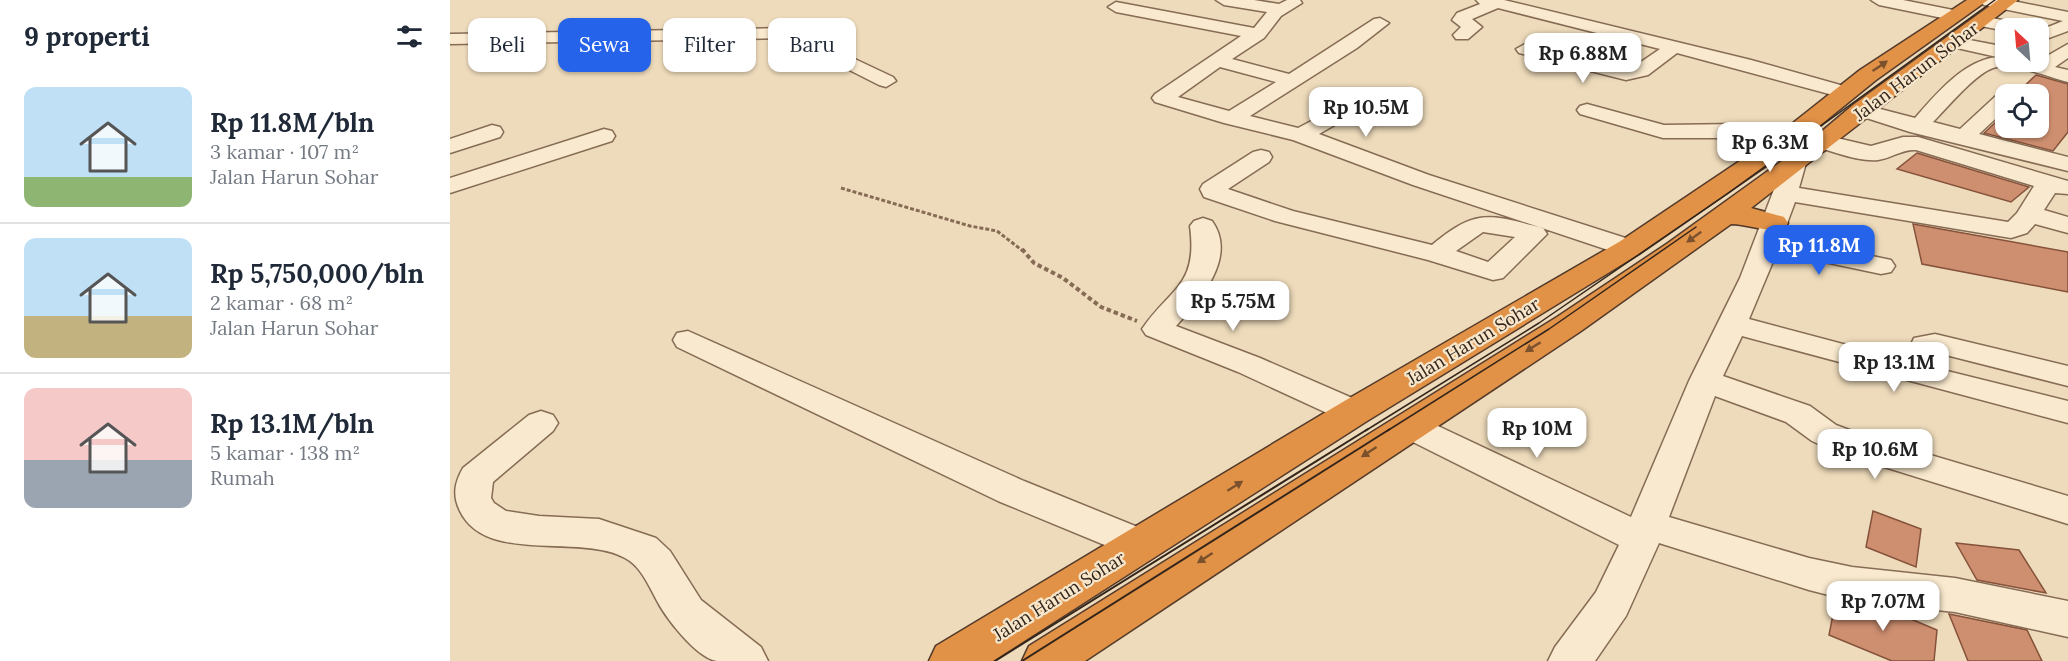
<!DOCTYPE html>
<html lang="id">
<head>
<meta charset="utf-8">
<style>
  body { margin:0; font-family:Lora,serif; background:#f6f6f7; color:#1f2937; height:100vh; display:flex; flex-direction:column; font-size:22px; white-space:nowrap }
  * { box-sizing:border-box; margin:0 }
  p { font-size:20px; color:#747a83 }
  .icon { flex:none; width:33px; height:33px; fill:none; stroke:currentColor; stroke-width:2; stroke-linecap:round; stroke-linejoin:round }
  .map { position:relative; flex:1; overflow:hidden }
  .sheet { display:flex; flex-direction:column; background:#fff; width:450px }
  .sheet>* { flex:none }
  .top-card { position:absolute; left:18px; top:18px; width:570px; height:54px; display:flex; gap:12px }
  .needle { width:39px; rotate:334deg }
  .tools { position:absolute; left:1545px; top:18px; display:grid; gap:12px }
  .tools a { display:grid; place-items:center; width:54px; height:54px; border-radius:12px; background:#fff; box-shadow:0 2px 4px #0004; font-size:30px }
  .price { position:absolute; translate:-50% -51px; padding:0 14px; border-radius:12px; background:#fff; color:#222; font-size:20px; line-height:39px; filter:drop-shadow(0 2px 3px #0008) }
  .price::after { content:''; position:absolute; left:50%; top:36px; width:18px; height:14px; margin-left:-9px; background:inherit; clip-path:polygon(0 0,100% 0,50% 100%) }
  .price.on { background:#2563eb; color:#fff }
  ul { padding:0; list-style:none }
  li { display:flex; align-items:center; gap:18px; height:150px; padding:0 24px }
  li+li { border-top:2px solid #e0e1e3 }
  li span { display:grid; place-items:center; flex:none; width:168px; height:120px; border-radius:12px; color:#555 }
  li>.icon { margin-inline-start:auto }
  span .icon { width:72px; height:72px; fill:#fffc; stroke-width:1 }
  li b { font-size:26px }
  h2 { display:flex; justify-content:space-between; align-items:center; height:72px; padding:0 24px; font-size:26px }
  .chip { padding:0 21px; border-radius:12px; background:#fff; box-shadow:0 2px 4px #0004; font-size:21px; line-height:54px }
  .chip.on { background:#2563eb; color:#fff }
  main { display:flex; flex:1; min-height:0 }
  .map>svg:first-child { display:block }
  .building { fill:#ce8f70; stroke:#85523a; stroke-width:1.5 }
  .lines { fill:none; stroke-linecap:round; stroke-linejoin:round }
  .minor-casing { stroke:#866b55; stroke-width:3 }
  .highway-casing { stroke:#533a2a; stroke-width:3 }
  .path-far1 { stroke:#866b55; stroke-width:3; stroke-dasharray:4 2; stroke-linecap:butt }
  .path { stroke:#866b55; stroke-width:4; stroke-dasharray:4.5 3; stroke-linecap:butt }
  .minor { fill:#f9e9ce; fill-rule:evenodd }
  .highway { fill:#e29247; fill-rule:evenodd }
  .tram-far1 { stroke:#34251a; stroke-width:1.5 }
  .tram { stroke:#34251a; stroke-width:2 }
  .oneway { fill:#7a512c }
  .labels { text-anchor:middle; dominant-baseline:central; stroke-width:4.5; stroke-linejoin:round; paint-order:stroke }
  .street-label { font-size:18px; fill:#34251a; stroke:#f6e6cb }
</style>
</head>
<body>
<main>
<section class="sheet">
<h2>9 properti<svg class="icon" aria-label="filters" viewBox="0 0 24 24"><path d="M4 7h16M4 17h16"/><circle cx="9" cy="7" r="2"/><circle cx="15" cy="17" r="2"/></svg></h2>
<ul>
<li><span style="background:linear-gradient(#bfe0f5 75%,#8fb573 0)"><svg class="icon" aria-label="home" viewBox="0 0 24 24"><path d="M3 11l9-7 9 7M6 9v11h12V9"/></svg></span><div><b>Rp 11.8M/bln</b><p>3 kamar · 107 m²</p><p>Jalan Harun Sohar</p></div></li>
<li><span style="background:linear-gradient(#bfe0f5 65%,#c2b280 0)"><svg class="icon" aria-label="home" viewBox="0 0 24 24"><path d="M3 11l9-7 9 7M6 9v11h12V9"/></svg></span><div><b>Rp 5,750,000/bln</b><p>2 kamar · 68 m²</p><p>Jalan Harun Sohar</p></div></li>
<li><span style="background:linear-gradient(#f6c9c9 60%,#9aa5b1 0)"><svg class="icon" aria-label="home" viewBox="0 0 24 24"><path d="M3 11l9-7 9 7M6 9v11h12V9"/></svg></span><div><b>Rp 13.1M/bln</b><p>5 kamar · 138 m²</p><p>Rumah</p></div></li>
</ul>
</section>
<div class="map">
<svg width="1618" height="661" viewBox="0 0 1618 661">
  <rect width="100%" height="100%" fill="#eedbbb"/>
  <path class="building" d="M1586 75 1618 84V132L1603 151 1534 133 1556 113V128H1588V94H1566Z
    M1467 153 1579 187 1561 202 1447 169Z
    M1463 224 1618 252V292L1472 264Z
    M1423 511 1471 529 1466 567 1416 547Z
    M1506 543 1569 550 1596 593 1527 580Z
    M1386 599 1430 606 1487 630 1484 661H1442L1379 635Z
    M1499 614 1577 630 1592 661H1518Z"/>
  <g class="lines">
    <g class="minor-casing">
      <path id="minor" d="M766 0H804L829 4 837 0H850L852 3 831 16 814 38 782 59 839 74 924 19 930 18 939 23 907 48 800 116 848 128 890 106H904L907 110 904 114 869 134 979 175 1188 242 1192 248 1188 254 1179 256 1170 254 963 185 843 140 774 123 705 102 702 98 705 94 791 36 666 12 658 7 666 2 804 28 817 12 774 5ZM770 67 826 82 779 111 728 97Z
        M1026 0H1054L1301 60 1401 88 1404 92 1401 96 1394 98 1227 53 1198 75 1176 80 1069 53 1066 49 1075 44 1176 68 1185 66 1210 49 1048 8 1022 19 1032 27 1018 39H1006L1003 35 1011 27 1002 20 1007 13 1030 4Z
        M1421 0H1453L1513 12 1515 16 1507 21 1429 5Z
        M1526 0H1558L1618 12V31L1588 42V31L1613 21 1534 5Z
        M1532 16 1572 24 1575 28H1556V31L1526 25 1523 21Z
        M339 28 443 77 446 81 436 87 429 85 336 38 0 44V34Z
        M1504 37 1556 47V62H1588V55L1597 56 1618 44V58L1605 67 1618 70V82C1597 77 1565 62 1543 68 1525 74 1497 108 1483 122L1510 129 1549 93H1563L1564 94H1556V109L1529 134 1618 157V171L1460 132 1404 114 1401 110 1404 106 1411 104 1465 118C1486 94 1514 60 1547 57L1498 46 1495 42 1498 38Z
        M1137 104 1214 125 1289 124 1341 138 1344 143 1341 148 1333 150 1288 138H1213L1130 114 1127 110 1130 106Z
        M42 125 50 127 53 132 50 137 0 153V139Z
        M154 129 162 131 165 136 162 141 0 193V178Z
        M1374 135 1421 146 1453 137H1468L1618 181V194L1605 193 1594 210 1618 217V233L1585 224 1577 233 1561 238 1345 202 1332 237 1441 260 1445 266 1441 272 1431 274 1327 252 1299 319 1457 361 1458 351 1464 338 1485 334 1618 366V386L1488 353 1489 369 1618 401V423L1292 336 1273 376 1360 406 1386 425 1410 434 1618 496V524L1386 452 1362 441 1336 422 1265 396 1219 517 1359 558 1402 567 1505 578 1618 601V637L1505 612 1402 601 1359 590 1209 543 1176 616 1145 661H1098L1105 647 1146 592 1169 545 947 434 942 426 947 418 959 414 971 418 1181 517 1239 381 1290 278 1336 158H1352L1356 163 1349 188 1558 222 1567 213 1584 186 1466 150C1452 149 1442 158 1428 160 1408 162 1386 152 1366 147L1363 142 1366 137Z
        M811 150 819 152 822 157 819 162 778 189 843 211 982 245C1027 207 1041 215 1093 228L1097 234 1053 278 1043 280 978 260 825 221 754 197 750 189 753 184 803 152ZM1033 232 1065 237 1038 262 1006 251Z
        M753 218 762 221C788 257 750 300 726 326L810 358 916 404 921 412 916 420 904 423 892 420 788 372 696 335 692 329C721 287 748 286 740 226L744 221Z
        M238 331 574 481 705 534 710 545 705 556 691 560 548 501 227 347 223 340 227 333Z
        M91 411 103 415 108 423 103 431 43 482 41 498 44 503 56 511 89 516 149 519 206 538 220 551 251 600 311 647 318 661C302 661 284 661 267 661 246 658 214 616 205 597 197 582 190 566 175 558 130 533 36 565 10 511 2 495 5 482 13 468L79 415Z"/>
    </g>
    <g class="highway-casing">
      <path id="highway" d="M1517 0H1538L1426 80 1342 148 1189 254 917 421 543 661H479L486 646 891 403 1169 242 1324 138 1410 70Z
        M1548 0H1568L1301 208 1334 217 1338 223 1334 229C1317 233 1298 224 1281 224L1131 331 635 661H572L579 646 1107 317 1218 243 1365 137 1403 105Z"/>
    </g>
    <path class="path-far1" d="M391 188 520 226 547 231 573 251"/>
    <path class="path" d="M572 249 584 263 613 278 651 307 687 321"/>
    <use href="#minor" class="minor"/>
    <use href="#highway" class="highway"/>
    <path class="tram-far1" d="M915 431 1089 323 1277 194 1545 0
      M937 431 1099 329 1246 227"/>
    <path class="tram" d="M545 661 918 429
      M572 661 940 429"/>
  </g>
  <defs><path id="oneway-solid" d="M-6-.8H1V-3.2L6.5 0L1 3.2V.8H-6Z" transform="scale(1.5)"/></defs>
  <g class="oneway">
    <use href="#oneway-solid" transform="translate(1430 66) rotate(-34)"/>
    <use href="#oneway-solid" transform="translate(1244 237) rotate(144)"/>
    <use href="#oneway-solid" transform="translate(1083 347) rotate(148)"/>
    <use href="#oneway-solid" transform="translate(919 452) rotate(147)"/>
    <use href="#oneway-solid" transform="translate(785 486) rotate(-32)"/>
    <use href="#oneway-solid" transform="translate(755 558) rotate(147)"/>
  </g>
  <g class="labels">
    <g class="street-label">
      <text transform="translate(1466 71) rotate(-37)">Jalan Harun Sohar</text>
      <text transform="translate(1023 341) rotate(-31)">Jalan Harun Sohar</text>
      <text transform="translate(609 596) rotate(-32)">Jalan Harun Sohar</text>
    </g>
  </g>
</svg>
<div class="tools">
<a><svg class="needle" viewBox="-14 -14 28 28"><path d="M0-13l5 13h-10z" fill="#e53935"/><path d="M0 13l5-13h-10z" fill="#747a83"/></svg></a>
<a><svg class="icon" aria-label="locate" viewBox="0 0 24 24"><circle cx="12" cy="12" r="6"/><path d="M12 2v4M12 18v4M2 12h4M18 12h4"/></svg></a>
</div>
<b class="price" style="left:1133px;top:84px">Rp 6.88M</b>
<b class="price" style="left:916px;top:138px">Rp 10.5M</b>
<b class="price" style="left:1320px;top:173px">Rp 6.3M</b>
<b class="price on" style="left:1369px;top:276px">Rp 11.8M</b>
<b class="price" style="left:783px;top:332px">Rp 5.75M</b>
<b class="price" style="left:1444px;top:393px">Rp 13.1M</b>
<b class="price" style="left:1087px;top:459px">Rp 10M</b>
<b class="price" style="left:1425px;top:480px">Rp 10.6M</b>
<b class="price" style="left:1433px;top:632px">Rp 7.07M</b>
<div class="top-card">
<a class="chip">Beli</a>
<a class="chip on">Sewa</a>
<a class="chip">Filter</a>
<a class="chip">Baru</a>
</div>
</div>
</main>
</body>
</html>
